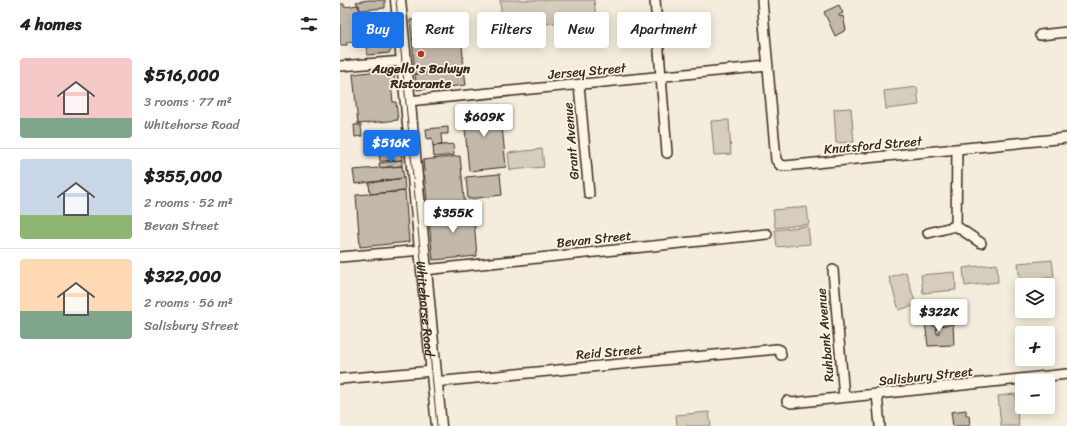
<!DOCTYPE html>
<html lang="en">
<head>
<meta charset="utf-8">
<style>
  body { margin:0; font-family:Sriracha,sans-serif; background:#f2f2f2; color:#202124; height:100vh; display:flex; flex-direction:column; font-size:15px; white-space:nowrap }
  * { box-sizing:border-box; margin:0 }
  p { font-size:13px; color:#757577 }
  .icon { flex:none; width:22px; height:22px; fill:none; stroke:currentColor; stroke-width:2; stroke-linecap:round; stroke-linejoin:round }
  .map { position:relative; flex:1; overflow:hidden }
  .drawer { display:flex; flex-direction:column; background:#fff; width:340px }
  .drawer>* { flex:none }
  .banner { position:absolute; left:12px; top:12px; width:380px; height:36px; display:flex; gap:8px }
  .fabs { position:absolute; left:675px; top:278px; display:grid; gap:8px }
  .fabs a { display:grid; place-items:center; width:40px; height:40px; border-radius:4px; background:#fff; box-shadow:0 2px 10px #0003; font-size:20px }
  .price { position:absolute; translate:-50% -34px; padding:0 9px; border-radius:4px; background:#fff; color:#222; font-size:13px; line-height:26px; filter:drop-shadow(0 1px 2px #0008) }
  .price::after { content:''; position:absolute; left:50%; top:24px; width:12px; height:9px; margin-left:-6px; background:inherit; clip-path:polygon(0 0,100% 0,50% 100%) }
  .price.on { background:#1a73e8; color:#fff }
  ul { padding:0; list-style:none }
  li { display:flex; align-items:center; gap:12px; height:100px; padding:0 20px }
  li+li { border-top:1px solid #e0e0e0 }
  li span { display:grid; place-items:center; flex:none; width:112px; height:80px; border-radius:4px; color:#555 }
  li>.icon { margin-inline-start:auto }
  span .icon { width:48px; height:48px; fill:#fffc; stroke-width:1 }
  li b { font-size:17px }
  h2 { display:flex; justify-content:space-between; align-items:center; height:48px; padding:0 20px; font-size:17px }
  .tag { padding:0 14px; border-radius:4px; background:#fff; box-shadow:0 2px 10px #0003; font-size:14px; line-height:36px }
  .tag.on { background:#1a73e8; color:#fff }
  main { display:flex; flex:1; min-height:0 }
  .map>svg:first-child { display:block }
  .green { fill:#d6cdbd; stroke:#887c6e }
  .building { fill:#c3b9aa; stroke:#3b2a1e }
  .lines { fill:none; stroke-linecap:round; stroke-linejoin:round }
  .minor-casing { stroke:#3b2a1e; stroke-width:12 }
  .primary-casing { stroke:#3b2a1e; stroke-width:17 }
  .minor { stroke:#fcf5e5; stroke-width:9 }
  .primary { stroke:#fcf5e5; stroke-width:14 }
  .tram { stroke:#3b2a1e; stroke-width:1 }
  .poi-dot { fill:#c8321e; stroke:#fcf5e5; stroke-width:1.5 }
  .labels { text-anchor:middle; dominant-baseline:central; stroke-width:3.5; stroke-linejoin:round; paint-order:stroke }
  .poi-label { font-size:13px; font-weight:bold; fill:#3b2a1e; stroke:#fcf5e5 }
  .street-label { font-size:13px; fill:#3b2a1e; stroke:#fcf5e5 }
</style>
</head>
<body>
<main>
<section class="drawer">
<h2>4 homes<svg class="icon" aria-label="filters" viewBox="0 0 24 24"><path d="M4 7h16M4 17h16"/><circle cx="9" cy="7" r="2"/><circle cx="15" cy="17" r="2"/></svg></h2>
<ul>
<li><span style="background:linear-gradient(#f6c9c9 75%,#7fa58c 0)"><svg class="icon" aria-label="home" viewBox="0 0 24 24"><path d="M3 11l9-7 9 7M6 9v11h12V9"/></svg></span><div><b>$516,000</b><p>3 rooms · 77 m²</p><p>Whitehorse Road</p></div></li>
<li><span style="background:linear-gradient(#c9d6e8 70%,#8fb573 0)"><svg class="icon" aria-label="home" viewBox="0 0 24 24"><path d="M3 11l9-7 9 7M6 9v11h12V9"/></svg></span><div><b>$355,000</b><p>2 rooms · 52 m²</p><p>Bevan Street</p></div></li>
<li><span style="background:linear-gradient(#ffd9b3 65%,#7fa58c 0)"><svg class="icon" aria-label="home" viewBox="0 0 24 24"><path d="M3 11l9-7 9 7M6 9v11h12V9"/></svg></span><div><b>$322,000</b><p>2 rooms · 56 m²</p><p>Salisbury Street</p></div></li>
</ul>
</section>
<div class="map">
<svg width="727" height="426" viewBox="0 0 727 426">
  <rect width="100%" height="100%" fill="#f4eddd"/>
  <filter id="ink" filterUnits="userSpaceOnUse"><feTurbulence type="fractalNoise" baseFrequency=".025" numOctaves="2"/><feDisplacementMap in="SourceGraphic" scale="8" xChannelSelector="R" yChannelSelector="G"/><feConvolveMatrix kernelMatrix="1 2 1 2 8 2 1 2 1" color-interpolation-filters="sRGB"/></filter>
  <g filter="url(#ink)">
    <path class="green" d="M160 0H254L256 18 163 29Z
      M577 87 579 105 546 109 544 91Z
      M511 108 514 142 496 143 494 109Z
      M389 120 391 154 374 155 371 121Z
      M202 149 204 167 170 170 168 153Z
      M467 207 469 224 435 228 433 210Z
      M468 226 470 244 437 247 435 230Z
      M712 260 714 277 680 281 678 263Z
      M657 264 658 282 625 286 623 268Z
      M566 272 576 305 559 310 549 277Z
      M615 272 616 290 583 293 581 275Z
      M675 394 679 426H661L658 396Z
      M369 412 371 426H337L336 415Z"/>
    <path class="building" d="M29 0H45V8L20 10 16 2Z
      M0 4H4V7L19 5 20 15H17L19 41 7 42V45H0Z
      M499 5 503 13 499 15 500 17 503 16 506 30 495 36 484 12Z
      M119 15 121 34 72 39 70 20Z
      M49 20 52 49 49 53 27 55 24 22Z
      M121 34 124 69 75 74 72 39Z
      M124 69 126 85 77 90 75 74Z
      M49 70 54 75 55 85H51L53 102H56L58 120 18 124 13 74Z
      M160 105 166 167 129 171 123 108Z
      M14 125H21L22 136 15 137Z
      M108 127V134H101L102 145 93 146 92 138 87 139 86 129Z
      M59 133 60 146 35 148 34 136Z
      M113 144 114 155 94 157 93 146Z
      M61 148 62 160 40 161 39 151Z
      M120 156 125 208 88 212 83 160Z
      M62 160V166L40 168 39 163Z
      M62 166 64 178 15 184 13 170Z
      M160 174 162 195 128 199 126 177Z
      M64 178 65 191 30 194 29 183Z
      M65 191 69 242 20 247 16 195Z
      M133 208 137 256 93 260 88 212Z
      M584 314H592L593 326H596L597 334H599V326L613 324 614 345 588 346Z
      M626 410V415H629L630 426H613L611 412Z"/>
    <g class="lines">
      <g class="minor-casing">
        <path id="minor" d="M315 0 327 153
          M422 0 436 160 440 165 445 166 727 138
          M700 35 727 32
          M0 66 64 61
          M239 85 249 194
          M68 101 428 66
          M616 226 641 243
          M588 233 616 226 617 150
          M0 257 82 250
          M84 270 427 234
          M493 270 504 397
          M0 379 93 371
          M94 382 437 349 440 350 441 355
          M537 394 540 426
          M447 401 451 403 727 374"/>
      </g>
      <g class="primary-casing">
        <path id="primary" d="M58 0 99 426"/>
      </g>
      <use href="#minor" class="minor"/>
      <use href="#primary" class="primary"/>
      <path class="tram" id="s1" d="M56 0 97 426"/>
    </g>
  </g>
  <circle class="poi-dot" cx="81" cy="54" r="4"/>
  <g class="labels">
    <g class="poi-label">
      <text x="81" y="68">Augello's Balwyn<tspan x="81" dy="15">Ristorante</tspan></text>
    </g>
    <g class="street-label">
      <text transform="translate(247 71) rotate(-5)">Jersey Street</text>
      <text transform="translate(231 141) rotate(-95)">Grant Avenue</text>
      <text transform="translate(533 145) rotate(-5)">Knutsford Street</text>
      <text transform="translate(254 239) rotate(-6)">Bevan Street</text>
      <text stroke="none"><textPath href="#s1" startOffset="310">Whitehorse Road</textPath></text>
      <text transform="translate(485 335) rotate(-95)">Ruhbank Avenue</text>
      <text transform="translate(269 352) rotate(-5)">Reid Street</text>
      <text transform="translate(586 376) rotate(-6)">Salisbury Street</text>
    </g>
  </g>
</svg>
<div class="fabs">
<a><svg class="icon" aria-label="layers" viewBox="0 0 24 24"><path d="M12 4l9 5-9 5-9-5zM3 14l9 5 9-5"/></svg></a>
<a>+</a>
<a>−</a>
</div>
<b class="price" style="left:144px;top:138px">$609K</b>
<b class="price on" style="left:51px;top:164px">$516K</b>
<b class="price" style="left:113px;top:234px">$355K</b>
<b class="price" style="left:599px;top:333px">$322K</b>
<div class="banner">
<a class="tag on">Buy</a>
<a class="tag">Rent</a>
<a class="tag">Filters</a>
<a class="tag">New</a>
<a class="tag">Apartment</a>
</div>
</div>
</main>
</body>
</html>
